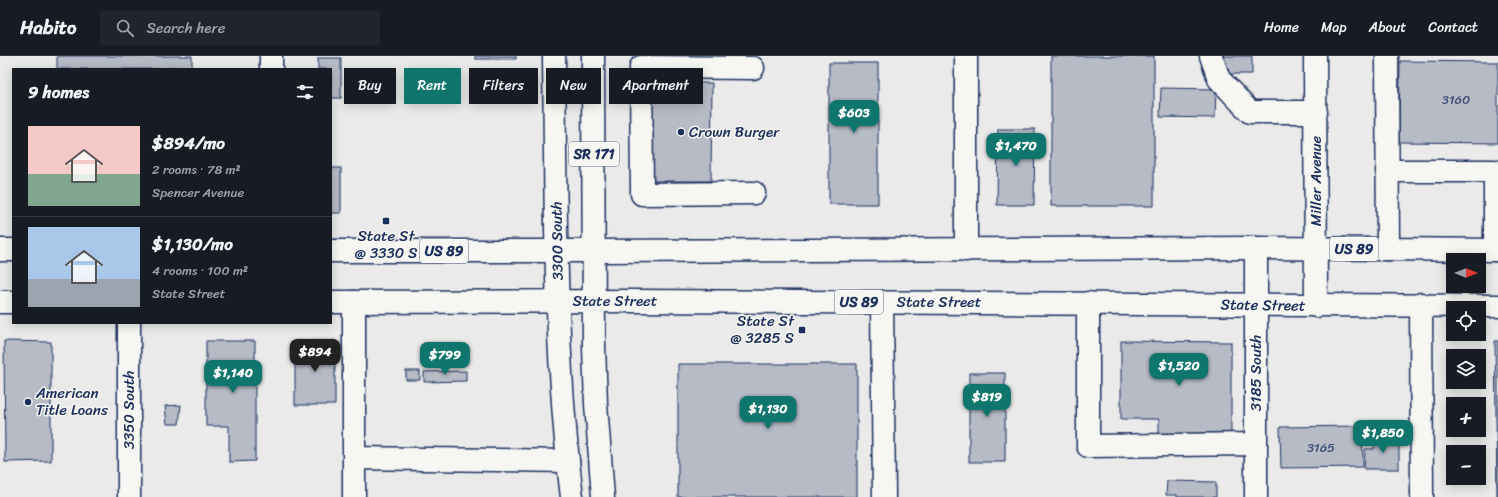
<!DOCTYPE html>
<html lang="en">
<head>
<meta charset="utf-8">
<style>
  body { margin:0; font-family:Sriracha,sans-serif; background:#20242c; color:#f1f3f6; height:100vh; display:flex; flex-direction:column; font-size:15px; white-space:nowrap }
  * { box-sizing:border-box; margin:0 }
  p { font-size:13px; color:#9ea1a6 }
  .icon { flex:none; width:22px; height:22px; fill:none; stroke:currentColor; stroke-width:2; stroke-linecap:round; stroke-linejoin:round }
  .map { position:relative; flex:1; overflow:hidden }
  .drawer { position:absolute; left:12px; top:12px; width:320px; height:256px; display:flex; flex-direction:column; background:#171b24; border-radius:0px; box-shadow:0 2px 10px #0003 }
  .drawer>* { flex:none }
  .banner { position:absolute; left:344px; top:12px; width:380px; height:36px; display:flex; gap:8px }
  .needle { width:26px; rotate:90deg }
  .tools { position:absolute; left:1446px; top:197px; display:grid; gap:8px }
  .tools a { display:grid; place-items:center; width:40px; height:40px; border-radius:0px; background:#171b24; box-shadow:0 2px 10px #0003; font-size:20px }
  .price { position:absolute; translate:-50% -34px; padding:0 9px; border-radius:8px; background:#0f766e; color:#fff; font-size:13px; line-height:26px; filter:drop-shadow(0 1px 2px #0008) }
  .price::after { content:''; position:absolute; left:50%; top:24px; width:12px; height:9px; margin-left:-6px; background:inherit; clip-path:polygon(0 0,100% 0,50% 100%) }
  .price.selected { background:#222; color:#fff }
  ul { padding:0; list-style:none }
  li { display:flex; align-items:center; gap:12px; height:100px; padding:0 16px }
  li+li { border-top:1px solid #363941 }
  li span { display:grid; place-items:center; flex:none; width:112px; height:80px; border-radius:0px; color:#555 }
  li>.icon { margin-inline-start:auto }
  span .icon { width:48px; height:48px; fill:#fffc; stroke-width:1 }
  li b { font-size:17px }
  h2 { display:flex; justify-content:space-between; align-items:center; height:48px; padding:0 16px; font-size:17px }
  .tag { padding:0 14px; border-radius:0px; background:#171b24; box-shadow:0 2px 10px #0003; font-size:14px; line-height:36px }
  .tag.selected { background:#0f766e; color:#fff }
  header { display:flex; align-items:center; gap:24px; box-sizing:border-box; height:56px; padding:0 20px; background:#171b24; border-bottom:1px solid #363941 }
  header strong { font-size:19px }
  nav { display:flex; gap:22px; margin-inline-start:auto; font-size:14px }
  .search { width:280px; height:36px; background:#20242c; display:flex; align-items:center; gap:10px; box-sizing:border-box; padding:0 14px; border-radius:0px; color:#9ea1a6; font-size:15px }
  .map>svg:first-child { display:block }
  .building { fill:#b6bbc6; stroke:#1b2f5e }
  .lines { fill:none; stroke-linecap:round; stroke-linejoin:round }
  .minor-casing { stroke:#1b2f5e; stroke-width:25 }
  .major-casing { stroke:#1b2f5e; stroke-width:25 }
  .minor { stroke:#f6f6f2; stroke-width:22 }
  .major { stroke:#f6f6f2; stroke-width:22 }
  .poi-dot { fill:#1b2f5e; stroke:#f6f6f2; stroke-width:1.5 }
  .labels { text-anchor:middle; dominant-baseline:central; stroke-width:3; stroke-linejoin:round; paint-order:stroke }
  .number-label { font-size:13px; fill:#425278 }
  .shield { fill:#f6f6f2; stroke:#5d6b8a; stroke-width:1 }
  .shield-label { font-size:14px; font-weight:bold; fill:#1b2f5e }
  .poi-label { font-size:15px; fill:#1b2f5e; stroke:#f6f6f2; text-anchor:start }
  .street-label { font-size:15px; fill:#1b2f5e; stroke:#f6f6f2 }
</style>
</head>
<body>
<header>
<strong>Habito</strong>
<div class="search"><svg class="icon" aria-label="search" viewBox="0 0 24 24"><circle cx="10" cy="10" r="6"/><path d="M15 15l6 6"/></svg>Search here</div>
<nav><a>Home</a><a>Map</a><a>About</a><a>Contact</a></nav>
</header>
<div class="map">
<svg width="1498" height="441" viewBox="0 0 1498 441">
  <rect width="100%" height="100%" fill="#e9eae9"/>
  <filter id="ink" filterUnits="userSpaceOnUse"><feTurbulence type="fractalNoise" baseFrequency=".025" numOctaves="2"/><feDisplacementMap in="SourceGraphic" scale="8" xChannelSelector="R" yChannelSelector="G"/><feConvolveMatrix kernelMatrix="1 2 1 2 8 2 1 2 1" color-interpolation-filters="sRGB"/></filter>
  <g filter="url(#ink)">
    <path class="building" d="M57 0H192V11H169V13H57Z
      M475 0H516V3H475Z
      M1051 0H1154V150H1051Z
      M1224 0H1252V18H1223Z
      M318 2H341V42H331V13H318Z
      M1400 5 1498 6V87L1399 86Z
      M829 7H878V148H829Z
      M652 27H712L711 125H651Z
      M1161 32 1216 33 1215 62 1160 61Z
      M998 73H1035L1034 149H997Z
      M331 112H341V157H331Z
      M4 285 51 286V405L5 406Z
      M206 285H255V405L229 406V370H206Z
      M295 285H335V349H295Z
      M1121 285 1231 286V382H1159V363H1121Z
      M1495 285H1498V441H1497Z
      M678 308H857V441H678Z
      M406 315H420V324H406Z
      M466 315V325L424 326V316Z
      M969 317H1005V406H969Z
      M181 349 179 368H167L165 350Z
      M1362 370 1363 411 1281 412 1280 371Z
      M1374 381H1399V413H1364L1365 393H1374Z
      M1167 425 1216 426V441H1177V439H1166Z"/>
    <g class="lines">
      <g class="minor-casing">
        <path id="minor" d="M271 0V13
          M1211 0 1219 23 1250 56H1316
          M1315 0 1316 250
          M1387 0 1388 193
          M753 12 641 11 642 138 754 137
          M1387 115H1495V194
          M966 194V0
          M354 246V441
          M882 246 884 441
          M1088 247V390L1256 388
          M1421 248 1422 441
          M354 402 568 405
          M129 441V267
          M1256 441V192"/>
      </g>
      <g class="major-casing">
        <path id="major" d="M554 0C556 147 554 295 572 441
          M593 0 594 291 596 348 603 441
          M0 194H13
          M331 195H594L1256 192 1498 194
          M0 246H13
          M331 246 635 245 1498 250"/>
      </g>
      <use href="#minor" class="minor"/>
      <use href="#major" class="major"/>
    </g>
  </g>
  <g class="poi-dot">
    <circle cx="681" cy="76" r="4"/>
    <rect x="382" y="161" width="8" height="8" rx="2"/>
    <rect x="798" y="270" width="8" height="8" rx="2"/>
    <circle cx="28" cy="346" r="4"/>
  </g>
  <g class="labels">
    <g class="number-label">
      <text x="1456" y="43">3160</text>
      <text x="1321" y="391">3165</text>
    </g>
    <g class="shield">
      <rect x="569" y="86" width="50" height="24" rx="3"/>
      <rect x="1330" y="181" width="48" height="24" rx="3"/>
      <rect x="420" y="183" width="48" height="24" rx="3"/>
      <rect x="835" y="234" width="48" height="24" rx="3"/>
    </g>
    <g class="shield-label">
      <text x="594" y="98">SR 171</text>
      <text x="1354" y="193">US 89</text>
      <text x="444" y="195">US 89</text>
      <text x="859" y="246">US 89</text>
    </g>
    <g class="poi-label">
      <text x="689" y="76">Crown Burger</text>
      <text x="386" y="180" text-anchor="middle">State St<tspan x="386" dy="17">@ 3330 S</tspan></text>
      <text x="794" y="265" text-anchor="end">State St<tspan x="794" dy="17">@ 3285 S</tspan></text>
      <text x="36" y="337">American<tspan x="36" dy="17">Title Loans</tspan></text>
    </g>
    <g class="street-label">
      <text transform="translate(1316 125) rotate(-90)">Miller Avenue</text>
      <text transform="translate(557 185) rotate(-91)">3300 South</text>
      <text x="615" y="245">State Street</text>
      <text x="939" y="246">State Street</text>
      <text transform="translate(1263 249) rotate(1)">State Street</text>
      <text transform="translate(1256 317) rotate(-90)">3185 South</text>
      <text transform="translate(129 354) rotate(-90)">3350 South</text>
    </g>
  </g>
</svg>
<div class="tools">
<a><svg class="needle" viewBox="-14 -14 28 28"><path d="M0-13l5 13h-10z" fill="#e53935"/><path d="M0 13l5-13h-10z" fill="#9ea1a6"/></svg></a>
<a><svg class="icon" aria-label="locate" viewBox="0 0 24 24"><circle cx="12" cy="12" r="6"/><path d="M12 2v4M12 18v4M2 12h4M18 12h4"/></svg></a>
<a><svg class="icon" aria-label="layers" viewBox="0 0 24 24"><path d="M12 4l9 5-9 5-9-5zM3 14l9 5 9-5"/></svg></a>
<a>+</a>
<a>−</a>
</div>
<b class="price" style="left:854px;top:78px">$603</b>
<b class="price" style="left:1016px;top:111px">$1,470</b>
<b class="price selected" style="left:315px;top:317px">$894</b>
<b class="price" style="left:445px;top:320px">$799</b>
<b class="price" style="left:1179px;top:331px">$1,520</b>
<b class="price" style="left:233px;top:338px">$1,140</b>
<b class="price" style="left:987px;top:362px">$819</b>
<b class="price" style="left:768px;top:374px">$1,130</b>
<b class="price" style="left:1383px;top:398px">$1,850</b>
<div class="banner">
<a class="tag">Buy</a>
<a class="tag selected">Rent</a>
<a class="tag">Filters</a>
<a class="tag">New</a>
<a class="tag">Apartment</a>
</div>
<section class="drawer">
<h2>9 homes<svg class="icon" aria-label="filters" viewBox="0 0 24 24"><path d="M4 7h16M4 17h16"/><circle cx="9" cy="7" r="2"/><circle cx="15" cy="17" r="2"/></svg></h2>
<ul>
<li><span style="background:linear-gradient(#f6c9c9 60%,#7fa58c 0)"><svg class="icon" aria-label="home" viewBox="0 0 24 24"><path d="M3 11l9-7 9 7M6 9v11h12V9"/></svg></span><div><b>$894/mo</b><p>2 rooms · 78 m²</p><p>Spencer Avenue</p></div></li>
<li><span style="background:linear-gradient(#a9c7e8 65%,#9aa5b1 0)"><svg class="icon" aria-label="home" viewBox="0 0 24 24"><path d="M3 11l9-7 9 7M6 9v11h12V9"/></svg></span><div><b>$1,130/mo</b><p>4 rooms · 100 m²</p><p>State Street</p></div></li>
</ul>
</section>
</div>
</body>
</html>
